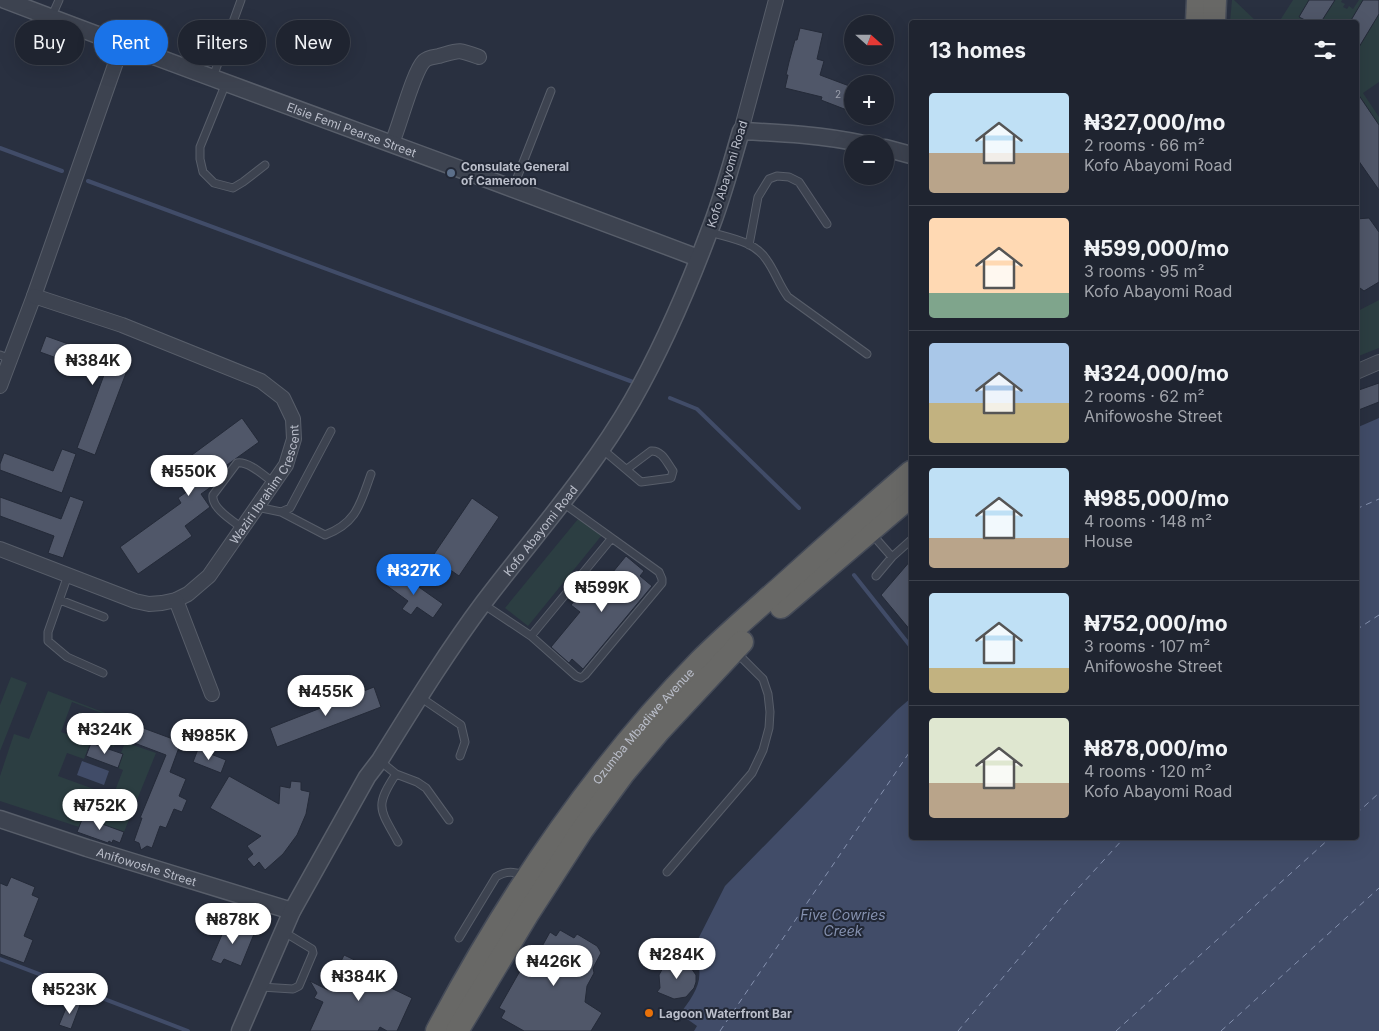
<!DOCTYPE html>
<html lang="en">
<head>
<meta charset="utf-8">
<style>
  body { margin:0; font-family:Inter,sans-serif; background:#272c38; color:#f1f3f6; height:100vh; display:flex; flex-direction:column; font-size:19px; white-space:nowrap }
  * { box-sizing:border-box; margin:0 }
  p { font-size:16px; color:#a1a4ab }
  .icon { flex:none; width:28px; height:28px; fill:none; stroke:currentColor; stroke-width:2; stroke-linecap:round; stroke-linejoin:round }
  .map { position:relative; flex:1; overflow:hidden }
  .panel { position:absolute; left:909px; top:20px; width:450px; height:820px; display:flex; flex-direction:column; background:#1f2430; border-radius:5px; box-shadow:0 5px 20px #0002,0 0 0 1px #3c414c }
  .panel>* { flex:none }
  .hud { position:absolute; left:15px; top:20px; width:475px; height:45px; display:flex; gap:10px }
  .needle { width:32px; rotate:111deg }
  .fabs { position:absolute; left:844px; top:15px; display:grid; gap:10px }
  .fabs a { display:grid; place-items:center; width:50px; height:50px; border-radius:50%; background:#1f2430; box-shadow:0 5px 20px #0002,0 0 0 1px #3c414c; font-size:25px }
  .price { position:absolute; translate:-50% -42px; padding:0 11px; border-radius:18px; background:#fff; color:#222; font-size:16px; line-height:32px; filter:drop-shadow(0 1px 2px #0008) }
  .price::after { content:''; position:absolute; left:50%; top:30px; width:15px; height:11px; margin-left:-8px; background:inherit; clip-path:polygon(0 0,100% 0,50% 100%) }
  .price.current { background:#1a73e8; color:#fff }
  ul { padding:0; list-style:none }
  li { display:flex; align-items:center; gap:15px; height:125px; padding:0 20px }
  li+li { border-top:1px solid #3c414c }
  li span { display:grid; place-items:center; flex:none; width:140px; height:100px; border-radius:5px; color:#555 }
  li>.icon { margin-inline-start:auto }
  span .icon { width:60px; height:60px; fill:#fffc; stroke-width:1 }
  li b { font-size:21px }
  h2 { display:flex; justify-content:space-between; align-items:center; height:60px; padding:0 20px; font-size:21px }
  .tag { padding:0 18px; border-radius:22px; background:#1f2430; box-shadow:0 5px 20px #0002,0 0 0 1px #3c414c; font-size:18px; line-height:45px }
  .tag.current { background:#1a73e8; color:#fff }
  .map>svg:first-child { display:block }
  .green { fill:#2c3e42; fill-rule:evenodd }
  .water { fill:#414c68 }
  .lines { fill:none; stroke-linecap:round; stroke-linejoin:round }
  .stream { stroke:#414c68; stroke-width:4 }
  .ferry { stroke:#8591af; stroke-width:1; stroke-dasharray:6 5; stroke-linecap:butt }
  .building { fill:#505769; stroke:#242a38 }
  .service-casing { stroke:#585e6a; stroke-width:9 }
  .minor-casing { stroke:#585e6a; stroke-width:16 }
  .tertiary-casing { stroke:#585e6a; stroke-width:19 }
  .trunk-casing { stroke:#454b58; stroke-width:25 }
  .service { stroke:#3d4350; stroke-width:7 }
  .minor { stroke:#3d4350; stroke-width:14 }
  .tertiary { stroke:#3d4350; stroke-width:16 }
  .trunk { stroke:#686866; stroke-width:22 }
  .service-dot { fill:#5c6f8a; stroke:#222836; stroke-width:2 }
  .food-dot { fill:#e8710a; stroke:#222836; stroke-width:2 }
  .labels { text-anchor:middle; dominant-baseline:central; stroke-width:4; stroke-linejoin:round; paint-order:stroke }
  .number-label { font-size:10px; fill:#a0a4b2 }
  .street-label { font-size:12px; fill:#babeca; stroke:#222836 }
  .poi-label { font-size:12px; font-weight:bold; fill:#babeca; stroke:#222836; text-anchor:start }
  .water-label { font-size:14px; font-style:italic; fill:#8591af; stroke:#222836 }
</style>
</head>
<body>
<div class="map">
<svg width="1379" height="1031" viewBox="0 0 1379 1031">
  <rect width="100%" height="100%" fill="#293040"/>
  <path class="green" d="M1232 0H1234L1257 22H1230Z
    M1293 0H1309L1299 16 1306 22H1279Z
    M1335 0H1342L1341 2 1345 4 1343 7 1347 9 1349 6 1353 9 1359 0H1363L1350 22H1321Z
    M1379 14V82L1363 93 1379 117V125L1356 91V52Z
    M1379 300V348L1356 357V312Z
    M578 519 602 535 528 626 505 608Z
    M11 677 27 683 0 751V705Z
    M48 691 134 724 127 743 156 753 124 832 113 828 79 827 0 801V776L14 734 29 739ZM72 702 132 724 121 753 123 754 118 768 123 770 113 796 58 776 67 753 84 759 90 743 61 732Z
    M79 712 121 727 114 747 72 732Z"/>
  <path class="water" d="M1379 418V1031H694L697 1026 680 1014C690 1000 702 986 699 968L688 959 725 886 897 710 911 698V838H1356V428Z
    M82 761 109 771 104 785 77 775Z"/>
  <g class="lines">
    <path class="stream" d="M0 148 62 171
      M88 181 633 382
      M670 398 697 409 799 508
      M854 575 911 647
      M0 959 188 1031"/>
    <path class="ferry" d="M1356 509 1379 499
      M1356 630 1379 615
      M1356 814 1379 793
      M720 1031 911 750
      M958 1031 1072 895 1124 838
      M1116 1031 1330 838
      M1221 1031 1379 888"/>
  </g>
  <path class="building" d="M1309 0H1335L1321 22H1309L1299 17Z
    M1363 0H1379V14L1356 52V22H1350Z
    M800 28 823 33 817 59 824 61 820 75 852 87V112L821 100 822 97 785 88 788 75H786L789 62 795 40H797Z
    M1356 91 1379 125V190L1356 157Z
    M1369 218 1379 232V282L1364 291 1356 285V219Z
    M46 336 110 359 112 353 131 360 95 455 77 448 104 375 40 352Z
    M1379 383V402L1356 411V391Z
    M242 418 259 442 206 480 211 487 201 494 210 507 185 526 192 536 138 574 120 547 181 503 178 498 192 488 177 466Z
    M62 449 76 454 62 493 0 470V464L4 453 53 471Z
    M70 496 84 501 63 558 48 553 54 536 0 516V497L61 519Z
    M472 498 499 517 459 576 432 557Z
    M626 556 644 571 640 576 652 586 583 669 572 659 569 663 551 647 580 612 571 605 586 587 595 594Z
    M911 560V631L881 595Z
    M396 571 443 604 433 618 417 607 411 615 402 609 408 601 386 585Z
    M374 687 381 707 277 747 270 728Z
    M135 725 181 742 170 772 186 779 179 796 187 800 182 812 174 809 166 828 160 826 152 848 147 846 141 850 139 843 134 841 142 818H140L166 755 129 741Z
    M91 743 123 754 118 768 86 756Z
    M198 749 226 760 221 773 193 762Z
    M229 776 279 804 280 786 290 788 291 781 301 782V790L310 792 306 814 297 835 283 854 265 870 259 862 254 867 247 859 253 854 247 846 261 836 210 808Z
    M83 817 124 832 120 843 113 840 112 843 109 841 108 843 77 832Z
    M11 877 35 887 32 895 39 898 24 936 33 940 24 963 0 954V883L7 886Z
    M227 923 254 934 241 966 224 959 221 964 211 960Z
    M560 930 574 938 577 934 597 946 599 949 601 953 593 968 594 973 587 986 585 1002 602 1013 591 1031H524L501 1018 505 1011 499 1008 533 948 539 952 550 932 556 936Z
    M344 955 376 970 372 979 412 998 397 1031H387L380 1027 378 1031H310L323 1002 314 998 317 993 310 981 328 990Z
    M677 960 689 965 696 975V982L694 988 686 997 674 999 657 992 660 988 659 975 665 964Z
    M69 1001 80 1005 71 1029 59 1025Z"/>
  <g class="lines">
    <g class="service-casing">
      <path id="service" d="M51 18 59 0
        M213 77 241 0
        M226 83 200 147V159L203 172 214 183 233 188 243 182 265 165
        M513 188 551 91
        M710 232C729 238 754 241 766 259 775 271 779 285 788 297L867 354
        M749 245 758 197 769 179 777 176 789 177 799 182 827 224
        M0 355 10 359
        M602 449 641 482 671 478 673 471C667 463 662 450 651 451L627 469
        M257 507 281 512 290 508 331 431
        M281 512 325 535C357 523 360 504 371 474
        M242 528C233 521 211 508 213 495L237 463C249 461 264 476 274 483
        M871 533 892 557
        M68 575 48 632V641L67 657 103 673
        M876 576 892 557 911 540
        M60 600 104 617
        M483 604 531 636 576 676 581 678 585 675 662 583V579L659 572 563 503
        M531 636 611 539
        M420 697 461 725 465 742 460 756
        M380 761 396 774 417 782 426 788 449 820
        M396 774C374 807 380 809 398 842
        M667 872 752 773 763 750 769 728 770 712 768 694 763 679 737 653
        M459 938 496 877C507 870 514 872 526 875
        M261 987 293 989 299 986 313 953 312 949 284 932"/>
    </g>
    <g class="minor-casing">
      <g id="minor">
        <path d="M741 131 776 0"/>
        <path d="M392 143C400 125 413 72 424 61 428 57 434 57 439 56 460 50 457 49 479 57"/>
        <path d="M1356 372 1379 362"/>
        <path d="M0 386 34 296 122 45"/>
        <path id="s1" d="M0 549 135 601 149 604 162 603 176 600 188 594 209 576 286 465 294 439 293 419 283 398 261 381 122 325 34 296"/>
        <path d="M176 600 212 694"/>
      </g>
    </g>
    <g class="tertiary-casing">
      <g id="tertiary">
        <path id="s2" d="M5 0C235 88 467 170 698 258"/>
        <path d="M885 148 911 155"/>
        <path id="s3" d="M0 819 87 848 292 911"/>
        <path id="s4" d="M240 1031 292 911 367 777 380 760C413 707 446 653 484 602 534 536 590 474 632 401 661 350 688 288 709 232 722 200 731 165 741 131 783 133 823 135 864 144"/>
      </g>
    </g>
    <g class="trunk-casing">
      <g id="trunk">
        <path d="M1197 22 1198 0"/>
        <path d="M1214 22 1215 0"/>
        <path d="M781 607 911 496"/>
        <path id="s5" d="M437 1031C508 897 594 769 700 661 726 635 754 611 781 587 824 548 867 510 911 472"/>
        <path d="M457 1031 527 915 582 830 623 774 659 731 742 642"/>
      </g>
    </g>
    <use href="#service" class="service"/>
    <use href="#minor" class="minor"/>
    <use href="#tertiary" class="tertiary"/>
    <use href="#trunk" class="trunk"/>
  </g>
  <circle class="service-dot" cx="451" cy="173" r="5"/>
  <circle class="food-dot" cx="649" cy="1013" r="5"/>
  <g class="labels">
    <g class="number-label">
      <text x="838" y="94">2</text>
    </g>
    <g class="street-label">
      <text stroke="none"><textPath href="#s2" startOffset="370">Elsie Femi Pearse Street</textPath></text>
      <text transform="translate(727 174) rotate(-73)">Kofo Abayomi Road</text>
      <text stroke="none"><textPath href="#s1" startOffset="336">Waziri Ibrahim Crescent</textPath></text>
      <text stroke="none"><textPath href="#s4" startOffset="586">Kofo Abayomi Road</textPath></text>
      <text stroke="none"><textPath href="#s5" startOffset="369">Ozumba Mbadiwe Avenue</textPath></text>
      <text stroke="none"><textPath href="#s3" startOffset="154">Anifowoshe Street</textPath></text>
    </g>
    <g class="poi-label">
      <text x="461" y="166">Consulate General<tspan x="461" dy="14">of Cameroon</tspan></text>
      <text x="659" y="1013">Lagoon Waterfront Bar</text>
    </g>
    <g class="water-label">
      <text x="843" y="914">Five Cowries<tspan x="843" dy="16">Creek</tspan></text>
    </g>
  </g>
</svg>
<div class="fabs">
<a><svg class="needle" viewBox="-14 -14 28 28"><path d="M0-13l5 13h-10z" fill="#e53935"/><path d="M0 13l5-13h-10z" fill="#a1a4ab"/></svg></a>
<a>+</a>
<a>−</a>
</div>
<b class="price" style="left:93px;top:386px">₦384K</b>
<b class="price" style="left:189px;top:497px">₦550K</b>
<b class="price current" style="left:414px;top:596px">₦327K</b>
<b class="price" style="left:602px;top:613px">₦599K</b>
<b class="price" style="left:326px;top:717px">₦455K</b>
<b class="price" style="left:105px;top:755px">₦324K</b>
<b class="price" style="left:209px;top:761px">₦985K</b>
<b class="price" style="left:100px;top:831px">₦752K</b>
<b class="price" style="left:233px;top:945px">₦878K</b>
<b class="price" style="left:677px;top:980px">₦284K</b>
<b class="price" style="left:554px;top:987px">₦426K</b>
<b class="price" style="left:359px;top:1002px">₦384K</b>
<b class="price" style="left:70px;top:1015px">₦523K</b>
<div class="hud">
<a class="tag">Buy</a>
<a class="tag current">Rent</a>
<a class="tag">Filters</a>
<a class="tag">New</a>
</div>
<section class="panel">
<h2>13 homes<svg class="icon" aria-label="filters" viewBox="0 0 24 24"><path d="M4 7h16M4 17h16"/><circle cx="9" cy="7" r="2"/><circle cx="15" cy="17" r="2"/></svg></h2>
<ul>
<li><span style="background:linear-gradient(#bfe0f5 60%,#b9a48a 0)"><svg class="icon" aria-label="home" viewBox="0 0 24 24"><path d="M3 11l9-7 9 7M6 9v11h12V9"/></svg></span><div><b>₦327,000/mo</b><p>2 rooms · 66 m²</p><p>Kofo Abayomi Road</p></div></li>
<li><span style="background:linear-gradient(#ffd9b3 75%,#7fa58c 0)"><svg class="icon" aria-label="home" viewBox="0 0 24 24"><path d="M3 11l9-7 9 7M6 9v11h12V9"/></svg></span><div><b>₦599,000/mo</b><p>3 rooms · 95 m²</p><p>Kofo Abayomi Road</p></div></li>
<li><span style="background:linear-gradient(#a9c7e8 60%,#c2b280 0)"><svg class="icon" aria-label="home" viewBox="0 0 24 24"><path d="M3 11l9-7 9 7M6 9v11h12V9"/></svg></span><div><b>₦324,000/mo</b><p>2 rooms · 62 m²</p><p>Anifowoshe Street</p></div></li>
<li><span style="background:linear-gradient(#bfe0f5 70%,#b9a48a 0)"><svg class="icon" aria-label="home" viewBox="0 0 24 24"><path d="M3 11l9-7 9 7M6 9v11h12V9"/></svg></span><div><b>₦985,000/mo</b><p>4 rooms · 148 m²</p><p>House</p></div></li>
<li><span style="background:linear-gradient(#bfe0f5 75%,#c2b280 0)"><svg class="icon" aria-label="home" viewBox="0 0 24 24"><path d="M3 11l9-7 9 7M6 9v11h12V9"/></svg></span><div><b>₦752,000/mo</b><p>3 rooms · 107 m²</p><p>Anifowoshe Street</p></div></li>
<li><span style="background:linear-gradient(#dfe7d0 65%,#b9a48a 0)"><svg class="icon" aria-label="home" viewBox="0 0 24 24"><path d="M3 11l9-7 9 7M6 9v11h12V9"/></svg></span><div><b>₦878,000/mo</b><p>4 rooms · 120 m²</p><p>Kofo Abayomi Road</p></div></li>
</ul>
</section>
</div>
</body>
</html>
